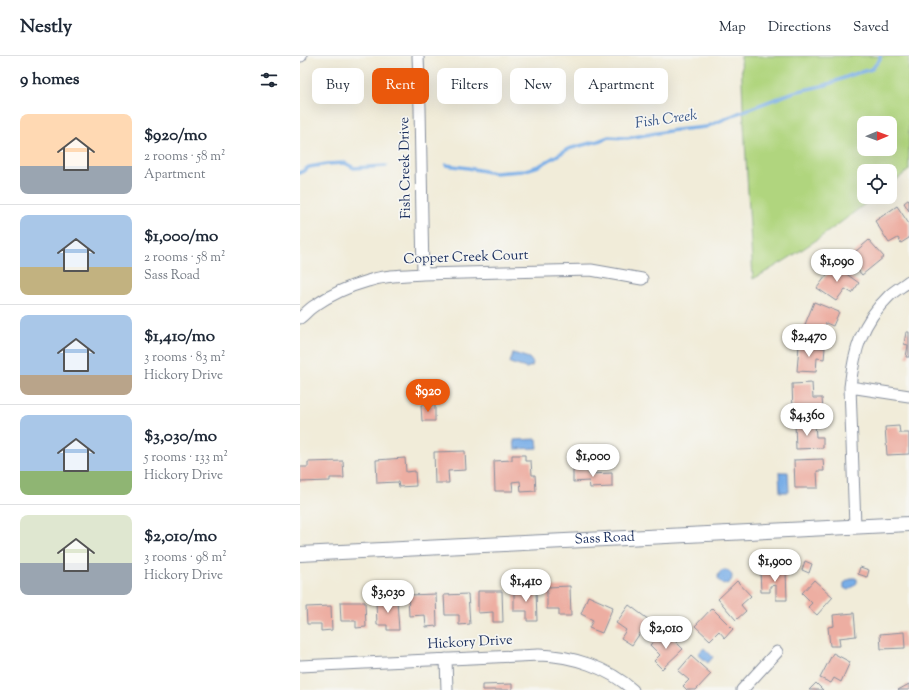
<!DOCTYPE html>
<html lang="en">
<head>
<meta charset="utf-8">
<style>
  body { margin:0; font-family:"Sorts Mill Goudy",serif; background:#f6f6f7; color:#1f2937; height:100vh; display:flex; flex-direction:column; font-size:15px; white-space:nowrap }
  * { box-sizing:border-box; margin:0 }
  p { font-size:13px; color:#747a83 }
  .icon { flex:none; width:22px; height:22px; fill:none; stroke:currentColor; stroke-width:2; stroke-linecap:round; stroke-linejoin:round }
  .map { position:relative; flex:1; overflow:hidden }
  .details { display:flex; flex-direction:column; background:#fff; width:300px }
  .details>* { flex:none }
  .top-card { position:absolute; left:12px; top:12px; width:380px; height:36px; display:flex; gap:8px }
  .needle { width:26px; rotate:89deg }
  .fabs { position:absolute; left:557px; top:60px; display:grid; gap:8px }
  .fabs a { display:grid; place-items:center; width:40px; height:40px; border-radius:8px; background:#fff; box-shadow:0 4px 16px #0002; font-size:20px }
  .price { position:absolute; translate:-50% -34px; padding:0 9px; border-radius:14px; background:#fff; color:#222; font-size:13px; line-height:26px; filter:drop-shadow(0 1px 2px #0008) }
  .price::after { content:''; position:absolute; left:50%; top:24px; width:12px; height:9px; margin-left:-6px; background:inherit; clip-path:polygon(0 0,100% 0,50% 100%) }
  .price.on { background:#ea580c; color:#fff }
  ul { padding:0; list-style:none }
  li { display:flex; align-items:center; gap:12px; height:100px; padding:0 20px }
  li+li { border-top:1px solid #e0e1e3 }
  li span { display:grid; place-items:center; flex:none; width:112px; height:80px; border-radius:8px; color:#555 }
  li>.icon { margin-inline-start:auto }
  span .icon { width:48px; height:48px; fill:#fffc; stroke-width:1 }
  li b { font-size:17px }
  h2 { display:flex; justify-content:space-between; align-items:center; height:48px; padding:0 20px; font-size:17px }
  .tag { padding:0 14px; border-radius:8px; background:#fff; box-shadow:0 4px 16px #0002; font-size:14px; line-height:36px }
  .tag.on { background:#ea580c; color:#fff }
  header { display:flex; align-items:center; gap:24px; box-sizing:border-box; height:56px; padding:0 20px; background:#fff; border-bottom:1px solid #e0e1e3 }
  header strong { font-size:19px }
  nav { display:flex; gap:22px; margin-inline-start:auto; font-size:14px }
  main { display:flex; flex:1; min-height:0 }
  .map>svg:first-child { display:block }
  .green { fill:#b0d57e; stroke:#66826e; fill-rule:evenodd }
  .water { fill:#79aee7; stroke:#4a6ea2 }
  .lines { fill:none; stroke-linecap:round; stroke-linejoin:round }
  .stream { stroke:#79aee7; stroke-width:3.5 }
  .building { fill:#edaea2 }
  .minor-casing { stroke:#868e9c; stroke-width:13 }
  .tertiary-casing { stroke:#868e9c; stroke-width:16 }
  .minor { stroke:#fff; stroke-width:11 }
  .tertiary { stroke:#fff; stroke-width:14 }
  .labels { text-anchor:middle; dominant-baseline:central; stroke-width:3.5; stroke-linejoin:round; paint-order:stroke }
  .street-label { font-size:14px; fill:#1b2f5e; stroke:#f6f6f2 }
  .water-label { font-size:15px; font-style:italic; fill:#375587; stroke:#f6f6f2 }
</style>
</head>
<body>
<header>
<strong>Nestly</strong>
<nav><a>Map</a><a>Directions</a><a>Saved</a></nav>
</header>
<main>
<section class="details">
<h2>9 homes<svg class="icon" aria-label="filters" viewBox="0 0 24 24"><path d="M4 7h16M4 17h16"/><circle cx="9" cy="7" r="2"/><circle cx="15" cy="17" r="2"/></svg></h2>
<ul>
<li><span style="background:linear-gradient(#ffd9b3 65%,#9aa5b1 0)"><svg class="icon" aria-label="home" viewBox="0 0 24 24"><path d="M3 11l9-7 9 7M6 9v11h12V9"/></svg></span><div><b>$920/mo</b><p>2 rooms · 58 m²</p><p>Apartment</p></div></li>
<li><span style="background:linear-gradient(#a9c7e8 65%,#c2b280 0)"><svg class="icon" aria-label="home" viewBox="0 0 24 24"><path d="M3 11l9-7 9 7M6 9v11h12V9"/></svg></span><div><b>$1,000/mo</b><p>2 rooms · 58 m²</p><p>Sass Road</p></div></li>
<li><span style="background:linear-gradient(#a9c7e8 75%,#b9a48a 0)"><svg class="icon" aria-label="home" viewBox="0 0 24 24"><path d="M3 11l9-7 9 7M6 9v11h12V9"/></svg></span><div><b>$1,410/mo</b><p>3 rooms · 83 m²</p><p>Hickory Drive</p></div></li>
<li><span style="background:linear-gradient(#a9c7e8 70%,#8fb573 0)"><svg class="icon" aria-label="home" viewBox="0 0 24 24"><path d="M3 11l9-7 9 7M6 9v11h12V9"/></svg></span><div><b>$3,030/mo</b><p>5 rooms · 133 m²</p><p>Hickory Drive</p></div></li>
<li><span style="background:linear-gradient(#dfe7d0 60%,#9aa5b1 0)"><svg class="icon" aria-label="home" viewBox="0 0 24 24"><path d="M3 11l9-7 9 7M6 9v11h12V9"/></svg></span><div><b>$2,010/mo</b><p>3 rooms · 98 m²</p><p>Hickory Drive</p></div></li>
</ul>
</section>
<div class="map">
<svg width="609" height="634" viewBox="0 0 609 634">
  <rect width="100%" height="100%" fill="#f6f6f2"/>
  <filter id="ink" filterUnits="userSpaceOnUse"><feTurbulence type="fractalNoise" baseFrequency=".025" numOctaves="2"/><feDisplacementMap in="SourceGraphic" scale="8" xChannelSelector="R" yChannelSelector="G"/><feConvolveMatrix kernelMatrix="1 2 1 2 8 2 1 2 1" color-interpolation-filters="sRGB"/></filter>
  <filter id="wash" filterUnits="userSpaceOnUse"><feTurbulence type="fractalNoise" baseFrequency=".012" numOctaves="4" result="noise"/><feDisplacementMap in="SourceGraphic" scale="16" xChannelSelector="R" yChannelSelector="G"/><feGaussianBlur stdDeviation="0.9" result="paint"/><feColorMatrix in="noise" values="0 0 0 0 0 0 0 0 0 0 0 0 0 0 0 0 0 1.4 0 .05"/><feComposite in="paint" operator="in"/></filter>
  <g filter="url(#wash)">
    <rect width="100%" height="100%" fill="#f1ecd9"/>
    <path class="green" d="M441 0H609V114L590 129V115H564V141H574C536 171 496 200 453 223L443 51ZM564 67H590V93H564Z"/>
    <path class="water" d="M213 297 229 302 233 307 232 310 226 312 210 307Z
      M237 383 238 392 215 393 214 384Z
      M479 416H488L489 436H480Z
      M418 521a7 7 0 1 1 14 0a7 7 0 1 1-14 0Z
      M552 522H555L557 523C558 529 552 531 548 534L544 532V527Z
      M404 592 413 601 408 607 398 598Z"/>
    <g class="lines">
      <path class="stream" d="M146 109 168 112 194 117 222 115 239 110 268 93 298 85 309 81 327 82 375 74 406 71 441 56 494 36 526 29 554 18 572 13 580 3V0
        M0 117 9 111 27 108 45 107 54 112 86 110"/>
    </g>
    <g id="blocks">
      <path class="building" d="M609 143V155L604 147Z
        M597 150 609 168V182L601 187 598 182 589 187 575 165Z
        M569 184 584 201 562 219 548 202Z
        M534 209 559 227 552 237 545 233 536 245 517 232Z
        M514 246 539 256 533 270 526 267 522 278 504 271Z
        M606 276H609V301H606L608 289 604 288Z
        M499 289 525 292 524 303 517 302 516 316 497 315Z
        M512 327 513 342H522L523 354 493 356 492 328Z
        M121 349H135V365H122Z
        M495 367H515L516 381H523V392L496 393Z
        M599 370 600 377H609V398L587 399 585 371Z
        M165 395 166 414 148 415 149 427H135L134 396Z
        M212 399H225V405H231L232 419H235L236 435 221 436 220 425 212 426 213 435H195L194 405 212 404Z
        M105 402 106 416 115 415 116 430 99 431 98 426 77 427 76 404Z
        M523 403 524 415H517L518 432H495L494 404Z
        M43 405 44 422H30V425L0 426V411H8V406Z
        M273 413H288L289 418 312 417V431L290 432 289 425 273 426Z
        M505 505 512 508 509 517 502 514Z
        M560 511 569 514 567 521 558 518Z
        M486 514 487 544H476V529L470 530V536H461L460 515Z
        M514 524 533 541 517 559 508 551 512 547 502 537Z
        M437 525 451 540 441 549 446 555 436 564 418 543Z
        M270 530 271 560H259V553H247V531Z
        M236 534 237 565H227V555H214V535Z
        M178 535H202L203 566H193V556L178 557Z
        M136 538 137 570 126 571 125 559 109 560 108 539Z
        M168 538 170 568 159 569V559H145L144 539Z
        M288 540 313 551 302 577 289 572 293 564 281 558Z
        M97 544 99 574H87V569H77L76 545Z
        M40 546H65L66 571 56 572V565H41Z
        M329 549 349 564 332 589 321 582 326 574 316 567Z
        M31 550 32 574 21 575V568H7L6 551Z
        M412 552 433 573 425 582 419 575 410 584 395 570Z
        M554 557 556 580 539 582 540 590H530L528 571 534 570 533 559Z
        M604 576 605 592 581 593 580 578Z
        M360 579 366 585 370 580 383 593 362 613 354 605 360 599 350 589Z
        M533 597 550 606 541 626 534 622 531 627 520 622Z
        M391 600 411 618 396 634H387L383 630 389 624 378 615Z
        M516 627 523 634H509Z
        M212 628V634H182V629Z
        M609 628V634H598Z"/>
    </g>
  </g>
  <g filter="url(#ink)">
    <use href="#blocks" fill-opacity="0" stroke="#868e9c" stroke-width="1"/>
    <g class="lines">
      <g class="minor-casing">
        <path id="minor" d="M0 0H1
          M118 0 120 52 123 218
          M0 262C5 258 9 253 14 250 30 239 50 230 68 225 85 219 105 219 123 218L291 214 342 223
          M550 331 609 340
          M555 470 550 331C554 294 562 266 589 240 595 234 603 230 609 225
          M146 603 147 634
          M0 610 239 599C273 600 307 611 333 634
          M442 634 477 596"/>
      </g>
      <g class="tertiary-casing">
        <g id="tertiary">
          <path id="s1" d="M0 498 609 468"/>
        </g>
      </g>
      <use href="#minor" class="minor"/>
      <use href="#tertiary" class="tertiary"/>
    </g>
  </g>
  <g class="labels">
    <g class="street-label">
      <text transform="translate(106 112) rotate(-91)">Fish Creek Drive</text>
      <text transform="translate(166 202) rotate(-2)">Copper Creek Court</text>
      <text stroke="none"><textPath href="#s1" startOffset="305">Sass Road</textPath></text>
      <text transform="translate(170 587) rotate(-3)">Hickory Drive</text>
    </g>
    <g class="water-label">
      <text transform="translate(366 64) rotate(-8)">Fish Creek</text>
    </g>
  </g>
</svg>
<div class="fabs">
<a><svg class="needle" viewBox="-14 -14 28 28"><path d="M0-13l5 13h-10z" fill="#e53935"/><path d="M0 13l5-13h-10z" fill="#747a83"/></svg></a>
<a><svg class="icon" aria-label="locate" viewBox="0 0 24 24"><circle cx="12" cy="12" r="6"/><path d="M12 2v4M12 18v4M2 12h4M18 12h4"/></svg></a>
</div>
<b class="price" style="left:537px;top:227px">$1,090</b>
<b class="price" style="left:509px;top:302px">$2,470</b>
<b class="price on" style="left:128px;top:357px">$920</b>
<b class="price" style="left:507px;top:381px">$4,360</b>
<b class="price" style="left:293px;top:422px">$1,000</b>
<b class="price" style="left:475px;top:527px">$1,900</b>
<b class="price" style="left:226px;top:547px">$1,410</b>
<b class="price" style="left:88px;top:558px">$3,030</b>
<b class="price" style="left:366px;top:594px">$2,010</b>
<div class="top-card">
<a class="tag">Buy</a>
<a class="tag on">Rent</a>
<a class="tag">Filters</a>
<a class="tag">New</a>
<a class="tag">Apartment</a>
</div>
</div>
</main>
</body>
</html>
